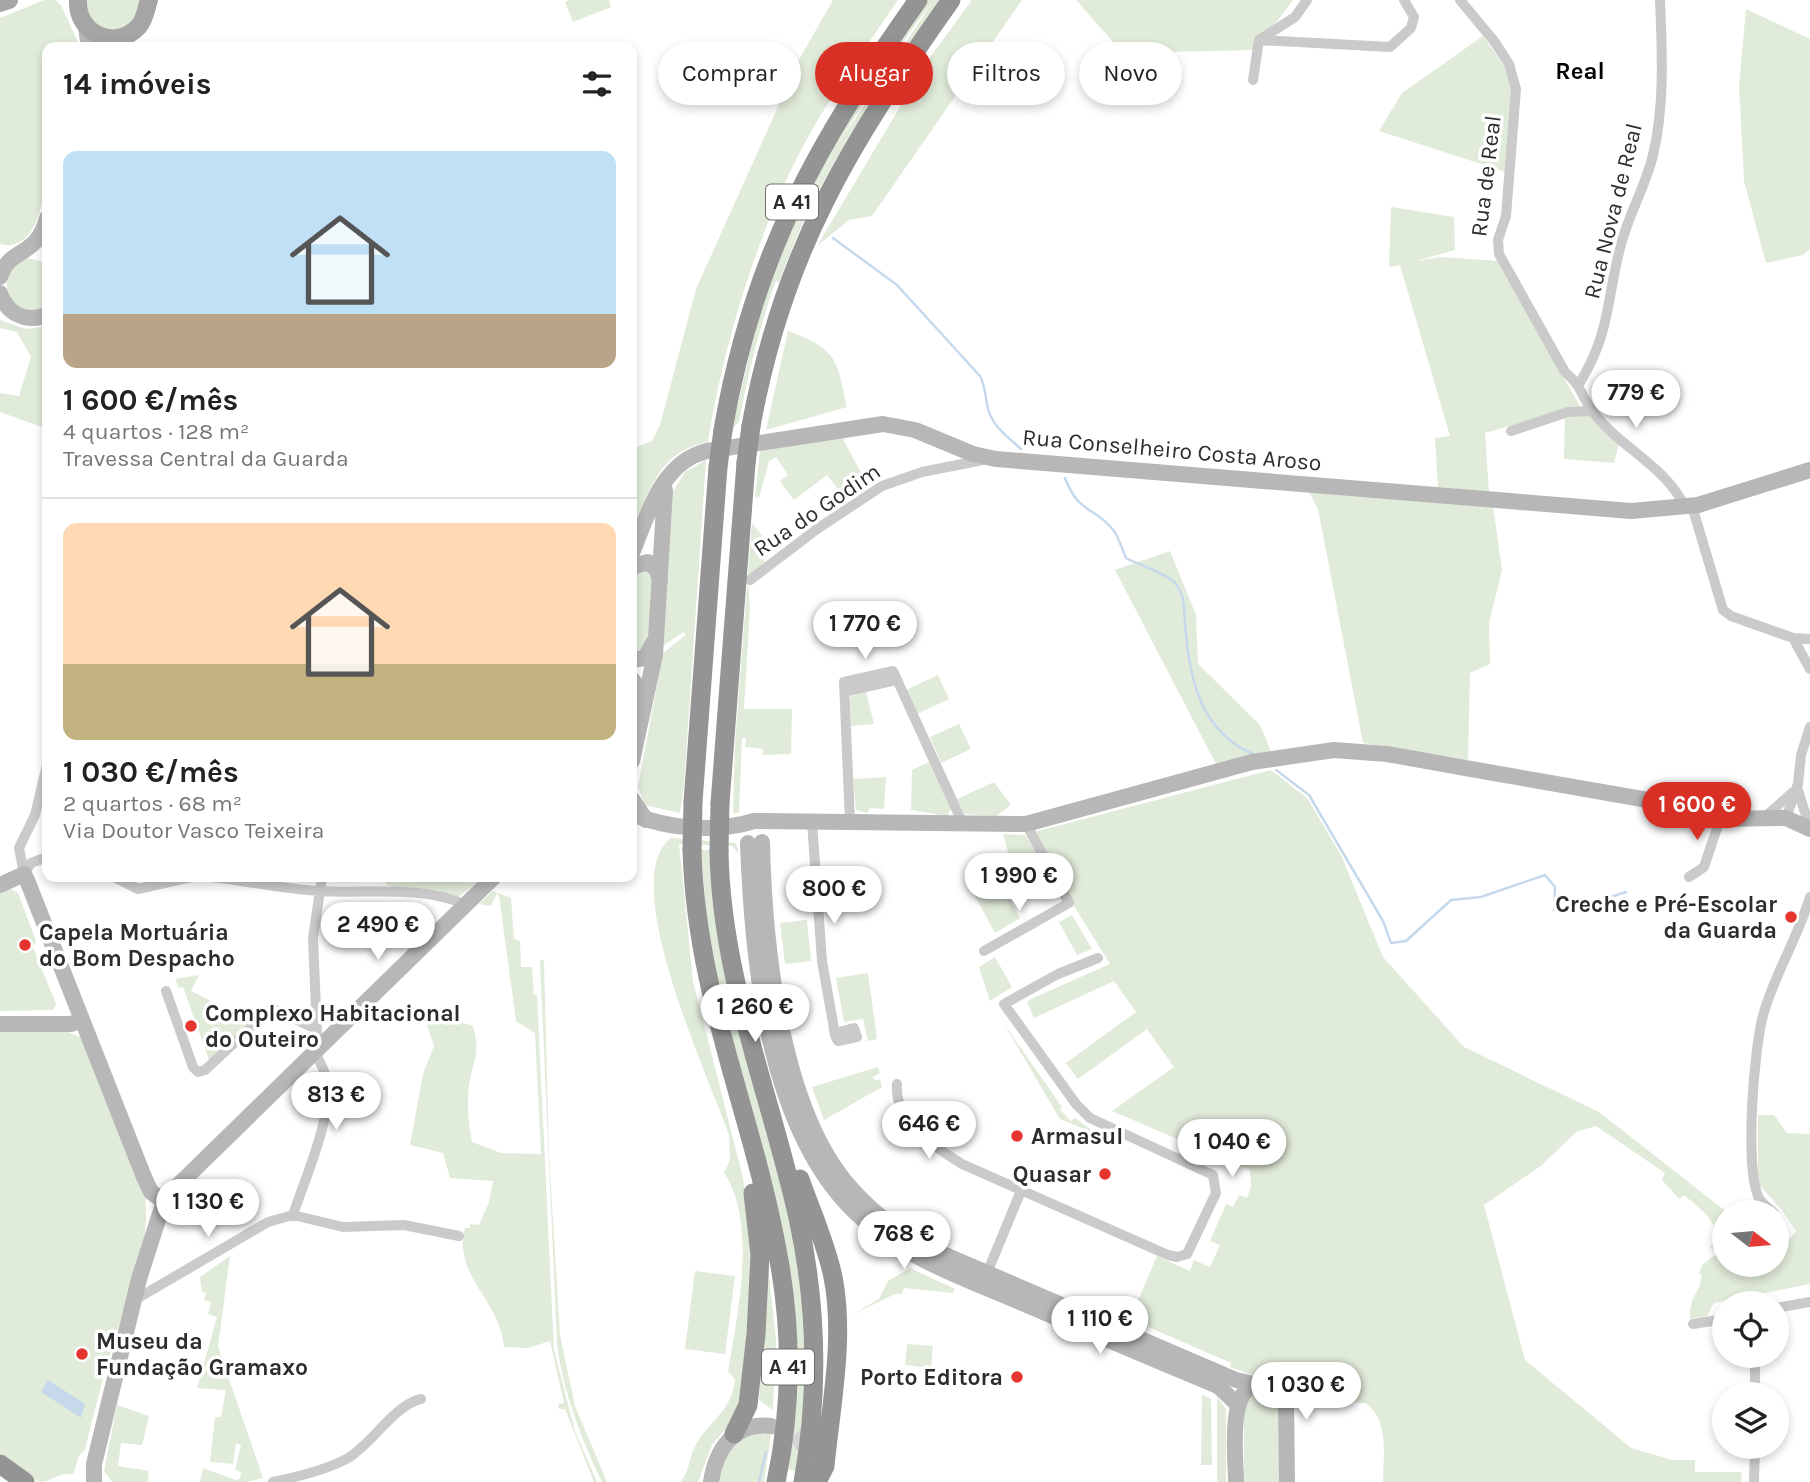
<!DOCTYPE html>
<html lang="pt">
<head>
<meta charset="utf-8">
<style>
  body { margin:0; font-family:Karla,sans-serif; background:#f2f2f2; color:#222; height:100vh; display:flex; flex-direction:column; font-size:26px; white-space:nowrap }
  * { box-sizing:border-box; margin:0 }
  p { font-size:23px; color:#767676 }
  .icon { flex:none; width:38px; height:38px; fill:none; stroke:currentColor; stroke-width:2; stroke-linecap:round; stroke-linejoin:round }
  .map { position:relative; flex:1; overflow:hidden }
  .side { position:absolute; left:42px; top:42px; width:595px; height:840px; display:flex; flex-direction:column; background:#fff; border-radius:14px; box-shadow:0 4px 10px #0003 }
  .side>* { flex:none }
  .top-card { position:absolute; left:658px; top:42px; width:665px; height:63px; display:flex; gap:14px }
  .needle { width:46px; rotate:106deg }
  .fabs { position:absolute; left:1712px; top:1200px; display:grid; gap:14px }
  .fabs a { display:grid; place-items:center; width:77px; height:77px; border-radius:50%; background:#fff; box-shadow:0 4px 10px #0003; font-size:35px }
  .price { position:absolute; translate:-50% -60px; padding:0 16px; border-radius:24px; background:#fff; color:#222; font-size:23px; line-height:46px; filter:drop-shadow(0 2px 4px #0008) }
  .price::after { content:''; position:absolute; left:50%; top:42px; width:21px; height:16px; margin-left:-10px; background:inherit; clip-path:polygon(0 0,100% 0,50% 100%) }
  .price.current { background:#d93025; color:#fff }
  ul { padding:0; list-style:none }
  li { display:grid; align-content:center; gap:14px; height:371px; padding:0 21px }
  li+li { border-top:2px solid #e0e0e0 }
  li span { display:grid; place-items:center; height:217px; border-radius:14px; color:#555 }
  li>.icon { margin-inline-start:auto }
  span .icon { width:126px; height:126px; fill:#fffc; stroke-width:1 }
  li b { font-size:30px }
  h2 { display:flex; justify-content:space-between; align-items:center; height:84px; padding:0 21px; font-size:30px }
  .tag { padding:0 24px; border-radius:32px; background:#fff; box-shadow:0 4px 10px #0003; font-size:24px; line-height:63px }
  .tag.current { background:#d93025; color:#fff }
  .map>svg:first-child { display:block }
  .green { fill:#e1ebda }
  .water { fill:#c6d9eb }
  .lines { fill:none; stroke-linecap:round; stroke-linejoin:round }
  .stream { stroke:#c6d9eb; stroke-width:2.5 }
  .secondary-tunnel { stroke:#d5d5d5; stroke-width:16; stroke-dasharray:16 8; stroke-linecap:butt }
  .street { stroke:#cacaca; stroke-width:10 }
  .secondary { stroke:#b7b7b7; stroke-width:16 }
  .primary { stroke:#a5a5a5; stroke-width:18 }
  .highway { stroke:#949494; stroke-width:19 }
  .highway-bridge { stroke:#949494; stroke-width:19 }
  .poi-dot { fill:#e5352e; stroke:#fff; stroke-width:2.5 }
  .labels { text-anchor:middle; dominant-baseline:central; stroke-width:7; stroke-linejoin:round; paint-order:stroke }
  .shield { fill:#fff; stroke:#6c6c6c; stroke-width:2 }
  .shield-label { font-size:21px; font-weight:bold; fill:#2d2d2d }
  .street-label { font-size:23px; fill:#2d2d2d; stroke:#fff }
  .poi-label { font-size:23px; font-weight:bold; fill:#2d2d2d; stroke:#fff; text-anchor:start }
  .neighbourhood-label { font-size:24px; font-weight:bold; fill:#000; stroke:#fff }
</style>
</head>
<body>
<div class="map">
<svg width="1810" height="1482" viewBox="0 0 1810 1482">
  <rect width="100%" height="100%" fill="#fff"/>
  <path class="green" d="M44 0H55L61 5 80 47H47C47 84 64 261 0 244V18Z
    M85 0H142C137 20 131 27 111 33L90 22Z
    M570 0H609L611 7 573 22 565 2Z
    M833 0H898C867 46 834 90 807 139 759 226 723 345 708 442 656 452 651 491 632 534V449L652 441 660 425 696 289 800 58Z
    M928 0H941C878 89 814 179 779 283L775 281 805 208 839 143 932 3C912 27 894 55 877 82 800 198 762 298 739 422L732 429 762 301 814 178 883 65Z
    M972 0H1022L872 216 849 220 817 246 928 60Z
    M1076 0H1293L1256 50 1123 53Z
    M1746 9 1810 39V249L1803 255 1766 263 1744 181 1739 85Z
    M1483 36 1506 69 1514 102 1506 172 1379 131 1402 93Z
    M1391 207 1454 217 1455 250 1416 261 1440 257 1497 261 1580 406 1620 440 1614 463 1564 459 1565 410 1485 433 1489 492 1438 487 1435 438 1450 436 1400 265 1389 267Z
    M28 258 47 263V307L30 312 14 305C3 285 1 266 28 258Z
    M0 320 26 329 47 326V334L42 340 47 348V429L0 412V393L19 396 31 357 17 332 0 328Z
    M788 331C837 349 837 359 847 407L766 430Z
    M848 436 843 439 868 486 846 500 827 475 794 500 780 481 788 475 776 457 769 461 759 498 755 497 760 451Z
    M706 460 684 786 680 813 645 805 638 787 663 653 686 635 683 632 663 646 672 493 685 472Z
    M1309 492 1493 506 1502 570 1489 623 1490 664 1470 673 1468 760 1363 743 1318 509Z
    M752 523 768 543 757 552 765 562 748 581 750 608 744 709H792L791 754 763 755V749L745 747 746 738H742L739 813H733L735 743Z
    M1170 551 1196 615 1198 664 1260 725 1271 751 1217 766 1115 570Z
    M637 569 654 572 650 642 645 651 632 652V576Z
    M938 675 949 699 917 714 906 690Z
    M866 691 874 724 851 726 850 697Z
    M959 724 971 749 941 763 930 737Z
    M929 762 951 809 947 816 911 810 912 770Z
    M1271 770 1307 798 1341 855 1383 957 1464 1047 1599 1112 1728 1213H1724V1265H1776V1233L1787 1242 1796 1231 1781 1209 1758 1184V1115H1774L1787 1133 1810 1134V1284L1714 1303 1707 1316 1690 1319C1689 1296 1699 1295 1702 1275L1699 1274 1703 1264 1721 1251 1710 1248 1717 1235C1713 1217 1698 1207 1684 1195L1679 1199 1662 1180 1665 1173 1596 1126 1576 1132 1542 1165 1484 1205 1525 1360 1631 1448 1672 1460H1695V1472H1742L1741 1482H1383C1383 1457 1390 1419 1365 1403L1336 1401 1331 1377 1298 1387 1275 1375 1249 1374 1230 1367 1231 1363 1130 1319 1157 1256 1190 1271 1194 1260 1210 1267 1220 1245 1210 1241 1226 1204 1233 1207 1239 1195 1247 1198 1251 1187 1250 1170 1112 1111 1174 1067 1147 1029 1078 1079 1066 1063 1136 1012 1114 981 1034 1018 1027 1002 1033 998 1110 964 1074 906 1034 832Z
    M886 777 884 809 870 808 867 813 856 810 853 779Z
    M994 782 1011 805 996 816 964 814 957 799Z
    M1003 834 1025 835 1036 852 1012 866Z
    M671 838 736 843 739 854 732 846 679 844 693 981 743 1178 752 1243 743 1394 730 1424 712 1445 698 1482H680C689 1474 688 1462 693 1451 705 1422 732 1414 735 1379L728 1372C737 1316 758 1223 724 1173L730 1160 729 1135C711 1082 615 879 671 838Z
    M701 850H711L721 957 775 1161 795 1245 803 1296 805 1390 797 1471 787 1469 791 1446 762 1151 709 947Z
    M995 874 1020 918 995 933 968 883Z
    M399 877H484L458 897 394 888 386 884 385 880Z
    M11 889 18 893 36 941 33 947 56 1004 53 1010 0 1011V892Z
    M493 891 511 898 514 939 520 941 521 967H532L534 995H537L554 1350 575 1431 597 1482H594L565 1409H559L558 1404 564 1403 550 1341 528 1348 504 1347C501 1302 452 1274 465 1228H470V1224L479 1225 489 1202 493 1181 450 1178 443 1153 410 1145 423 1074 434 1046 422 1011 473 1026C480 1054 475 1054 470 1080 466 1100 468 1122 472 1142L501 1153 541 1154 535 1033 516 1021 499 896 497 893 491 906 479 904Z
    M1072 915 1092 949 1077 955 1059 922Z
    M807 920 811 961 785 964 780 923Z
    M995 957 1012 987 990 1001 979 967Z
    M540 960H544L549 1154 560 1335 575 1406 607 1482H602C581 1438 563 1392 557 1344Z
    M868 973 877 1039 868 1041 863 1019 844 1022 836 978Z
    M199 975 191 991 250 1021 254 1014 263 1011 209 1060 183 987 179 988 175 979Z
    M1004 1024 1062 1107 1060 1110 1071 1121 1075 1118 1100 1136 1060 1119Z
    M0 1032H68L82 1038 143 1188C156 1237 125 1303 111 1351 101 1384 93 1417 85 1450L79 1456 73 1475C59 1471 54 1481 42 1482 30 1482 10 1461 0 1454Z
    M878 1067 880 1073 873 1077 875 1081 880 1079 882 1087 824 1120 812 1087Z
    M230 1256 218 1347 263 1478 246 1482H200L203 1468 236 1480 240 1479 241 1472 235 1470 241 1445 236 1443 233 1464 210 1462 215 1417H221L226 1390 197 1388 217 1317 208 1314 211 1302 204 1300 206 1293 202 1292 200 1277Z
    M767 1257 776 1339 773 1410 759 1400Z
    M910 1268 955 1289 953 1293 904 1288 902 1294H895L852 1315 879 1299 888 1281Z
    M695 1271 735 1276 725 1354 685 1349Z
    M907 1344 933 1346 931 1368 905 1365Z
    M1267 1390 1279 1401 1280 1482H1244V1405L1254 1392Z
    M1202 1395 1211 1399 1212 1465H1201Z
    M1217 1397 1226 1409V1482H1217Z
    M117 1405 149 1416 142 1445 121 1443 118 1466 149 1471 148 1482H112L104 1471Z
    M756 1434H771L764 1482H718C721 1460 733 1439 756 1434Z"/>
  <path class="water" d="M48 1380 85 1404 81 1418 41 1392Z"/>
  <g class="lines">
    <path class="stream" d="M833 238 897 285 980 376C986 388 985 397 988 409 993 427 1008 437 1021 449
      M1065 478C1079 515 1095 506 1114 531 1119 538 1122 549 1126 558 1139 565 1163 572 1174 582 1185 594 1184 608 1185 623 1189 676 1199 731 1253 754
      M1276 770 1309 795 1383 921 1391 943 1406 941 1451 900 1481 897 1545 875 1555 887 1554 910H1569L1626 892
      M759 1482 766 1452"/>
    <path class="secondary-tunnel" d="M773 1426 795 1434 812 1455"/>
    <path class="street" d="M1460 0 1494 41 1509 64 1516 89 1506 216 1498 240 1499 254 1565 372C1582 386 1581 396 1593 412 1619 447 1666 466 1685 507
      M1259 40 1390 47 1411 28 1414 17 1404 0
      M1253 80 1259 40 1295 17 1307 0
      M1579 384C1612 331 1606 297 1622 241 1630 212 1646 185 1653 155 1665 106 1662 50 1660 0
      M1511 431 1568 412 1592 411
      M1692 506 1723 610 1731 616 1793 638 1810 669
      M750 580 817 529 882 486 922 472 983 460
      M1793 638 1810 639
      M845 692 897 680
      M1797 787 1807 819 1804 826
      M1765 817 1793 792
      M1786 818 1798 784 1801 755 1810 727
      M812 822 822 961 833 1023C834 1028 834 1037 838 1041L857 1037 854 1028 835 1033
      M850 822 844 682 893 671 963 824
      M24 874 19 848 35 815 47 765
      M24 874 31 863 47 857
      M114 877 138 889 191 877
      M211 877C247 881 283 889 319 891 365 894 420 885 464 904
      M1689 877 1704 867 1720 819
      M984 951 1069 903 1026 824
      M166 991 193 1067 198 1072 205 1070 272 1008 316 1029
      M317 1033 313 938 322 877
      M897 1084C894 1122 933 1146 962 1164L1168 1255 1177 1257 1187 1254 1216 1193 1213 1175 1090 1118 1076 1104 1004 1004 1058 974 1098 958
      M1774 1213C1769 1208 1762 1204 1759 1198 1744 1169 1754 1044 1764 1012 1776 972 1798 937 1810 897
      M293 1215C305 1178 332 1120 327 1081 325 1070 319 1060 314 1051
      M987 1273 1021 1191
      M133 1301 268 1222 293 1215 343 1227 404 1225 459 1236
      M1776 1308 1810 1302
      M1693 1324 1724 1319
      M1755 1395V1356
      M273 1482C297 1477 327 1470 348 1458 372 1444 394 1405 421 1399
      M1754 1482 1755 1447"/>
    <path class="secondary" d="M86 28 89 47
      M0 277C10 246 36 259 47 218
      M0 293C7 314 26 323 47 315
      M632 553C648 515 661 462 707 451L883 424 915 430 973 454 996 459 1631 511 1698 505 1810 470
      M632 567 648 562 657 570 660 581
      M632 660 645 658 653 643
      M632 679 638 688 641 707
      M632 761 655 655 665 490
      M632 799 646 820
      M632 814C668 829 716 833 754 821L1026 824 1252 762 1334 750 1387 754 1488 772 1648 800 1720 819 1786 818 1810 829
      M762 842C764 942 780 1100 844 1180 869 1211 900 1234 936 1251L1236 1380 1254 1384
      M748 843C752 959 767 1127 855 1212 901 1257 964 1278 1022 1303 1087 1331 1152 1359 1218 1386L1237 1404
      M0 885 24 874 27 880 144 1177 151 1192 163 1201
      M0 1024H71L81 1020
      M94 1482V1464L139 1279 165 1198 494 877
      M711 1482C716 1449 734 1422 771 1426
      M1236 1482C1236 1456 1225 1378 1266 1383 1276 1384 1282 1391 1286 1399L1287 1482"/>
    <path class="primary" d="M78 0C76 34 116 52 139 26 145 19 146 9 149 0
      M0 3 9 0"/>
    <path class="highway" d="M751 426C783 250 850 143 951 0
      M723 430C753 255 817 143 918 0
      M693 802 718 467
      M720 803 746 463
      M692 850C696 996 753 1114 778 1255 792 1329 792 1408 776 1482
      M719 851C721 979 771 1095 798 1218 817 1305 819 1394 803 1482
      M800 1179C811 1211 826 1243 833 1277 845 1338 831 1404 825 1466L819 1478
      M734 1434 748 1405 756 1334 760 1255 753 1193
      M0 1464 25 1482"/>
    <path class="highway-bridge" d="M746 463 751 426
      M718 467 723 430
      M692 850 693 802
      M719 851 720 803"/>
  </g>
  <g class="poi-dot">
    <circle cx="1791" cy="917" r="7"/>
    <circle cx="25" cy="945" r="7"/>
    <circle cx="191" cy="1026" r="7"/>
    <circle cx="1017" cy="1136" r="7"/>
    <circle cx="1105" cy="1174" r="7"/>
    <circle cx="82" cy="1354" r="7"/>
    <circle cx="1017" cy="1377" r="7"/>
  </g>
  <g class="labels">
    <g class="shield">
      <rect x="766" y="184.5" width="52" height="35" rx="5"/>
      <rect x="762" y="1349.5" width="52" height="35" rx="5"/>
    </g>
    <g class="shield-label">
      <text x="792" y="202">A 41</text>
      <text x="788" y="1367">A 41</text>
    </g>
    <g class="street-label">
      <text transform="translate(1486 176) rotate(-83)">Rua de Real</text>
      <text transform="translate(1613 211) rotate(-76)">Rua Nova de Real</text>
      <text transform="translate(1172 450) rotate(5)">Rua Conselheiro Costa Aroso</text>
      <text transform="translate(817 510) rotate(-34)">Rua do Godim</text>
    </g>
    <g class="poi-label">
      <text x="1777" y="904" text-anchor="end">Creche e Pré-Escolar<tspan x="1777" dy="26">da Guarda</tspan></text>
      <text x="39" y="932">Capela Mortuária<tspan x="39" dy="26">do Bom Despacho</tspan></text>
      <text x="205" y="1013">Complexo Habitacional<tspan x="205" dy="26">do Outeiro</tspan></text>
      <text x="1031" y="1136">Armasul</text>
      <text x="1091" y="1174" text-anchor="end">Quasar</text>
      <text x="96" y="1341">Museu da<tspan x="96" dy="26">Fundação Gramaxo</tspan></text>
      <text x="1003" y="1377" text-anchor="end">Porto Editora</text>
    </g>
    <g class="neighbourhood-label">
      <text x="1580" y="71">Real</text>
    </g>
  </g>
</svg>
<div class="fabs">
<a><svg class="needle" viewBox="-14 -14 28 28"><path d="M0-13l5 13h-10z" fill="#e53935"/><path d="M0 13l5-13h-10z" fill="#767676"/></svg></a>
<a><svg class="icon" aria-label="locate" viewBox="0 0 24 24"><circle cx="12" cy="12" r="6"/><path d="M12 2v4M12 18v4M2 12h4M18 12h4"/></svg></a>
<a><svg class="icon" aria-label="layers" viewBox="0 0 24 24"><path d="M12 4l9 5-9 5-9-5zM3 14l9 5 9-5"/></svg></a>
</div>
<b class="price" style="left:1636px;top:430px">779 €</b>
<b class="price" style="left:865px;top:661px">1 770 €</b>
<b class="price current" style="left:1697px;top:842px">1 600 €</b>
<b class="price" style="left:1019px;top:913px">1 990 €</b>
<b class="price" style="left:834px;top:926px">800 €</b>
<b class="price" style="left:378px;top:962px">2 490 €</b>
<b class="price" style="left:755px;top:1044px">1 260 €</b>
<b class="price" style="left:336px;top:1132px">813 €</b>
<b class="price" style="left:929px;top:1161px">646 €</b>
<b class="price" style="left:1232px;top:1179px">1 040 €</b>
<b class="price" style="left:208px;top:1239px">1 130 €</b>
<b class="price" style="left:904px;top:1271px">768 €</b>
<b class="price" style="left:1100px;top:1356px">1 110 €</b>
<b class="price" style="left:1306px;top:1422px">1 030 €</b>
<div class="top-card">
<a class="tag">Comprar</a>
<a class="tag current">Alugar</a>
<a class="tag">Filtros</a>
<a class="tag">Novo</a>
</div>
<section class="side">
<h2>14 imóveis<svg class="icon" aria-label="filters" viewBox="0 0 24 24"><path d="M4 7h16M4 17h16"/><circle cx="9" cy="7" r="2"/><circle cx="15" cy="17" r="2"/></svg></h2>
<ul>
<li><span style="background:linear-gradient(#bfe0f5 75%,#b9a48a 0)"><svg class="icon" aria-label="home" viewBox="0 0 24 24"><path d="M3 11l9-7 9 7M6 9v11h12V9"/></svg></span><div><b>1 600 €/mês</b><p>4 quartos · 128 m²</p><p>Travessa Central da Guarda</p></div></li>
<li><span style="background:linear-gradient(#ffd9b3 65%,#c2b280 0)"><svg class="icon" aria-label="home" viewBox="0 0 24 24"><path d="M3 11l9-7 9 7M6 9v11h12V9"/></svg></span><div><b>1 030 €/mês</b><p>2 quartos · 68 m²</p><p>Via Doutor Vasco Teixeira</p></div></li>
</ul>
</section>
</div>
</body>
</html>
